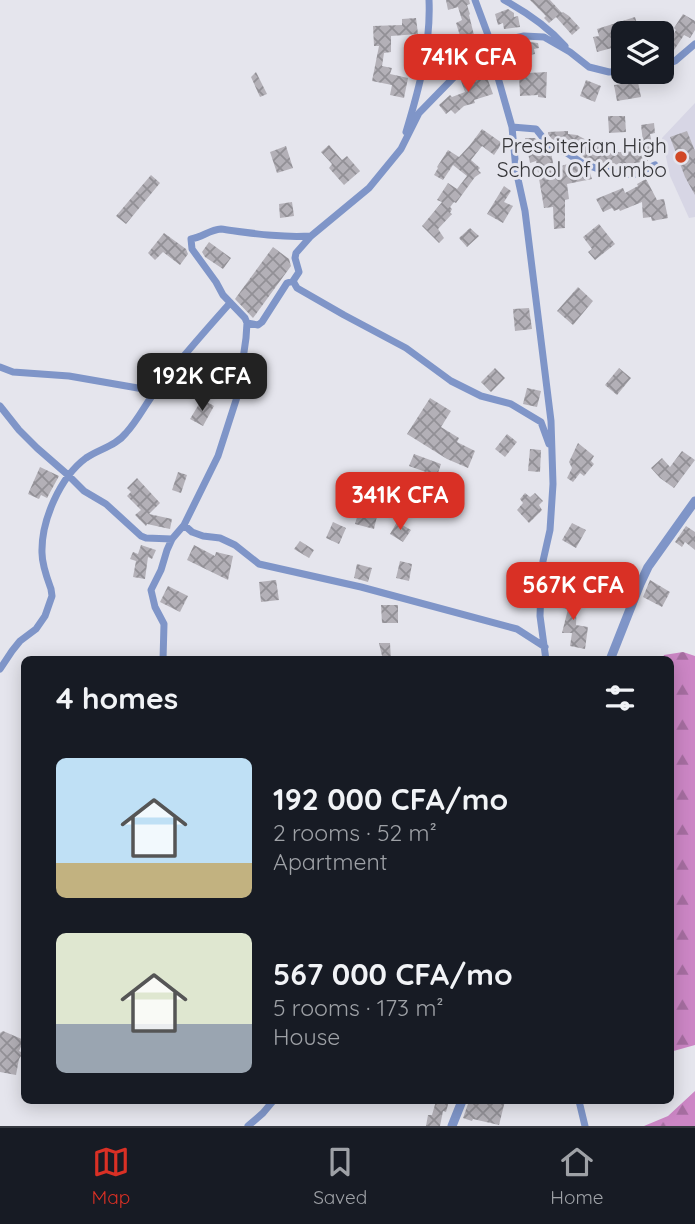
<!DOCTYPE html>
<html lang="en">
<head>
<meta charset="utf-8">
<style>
  body { margin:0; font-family:Quicksand,sans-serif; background:#20242c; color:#f1f3f6; height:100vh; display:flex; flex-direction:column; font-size:26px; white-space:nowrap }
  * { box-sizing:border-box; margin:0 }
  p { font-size:23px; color:#9ea1a6 }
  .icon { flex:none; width:38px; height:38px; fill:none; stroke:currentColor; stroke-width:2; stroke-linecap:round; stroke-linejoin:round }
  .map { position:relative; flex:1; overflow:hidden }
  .drawer { position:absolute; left:21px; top:656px; width:653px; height:448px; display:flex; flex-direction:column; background:#171b24; border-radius:10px; box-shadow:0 4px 18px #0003 }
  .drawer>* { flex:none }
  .fabs { position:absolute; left:611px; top:21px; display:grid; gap:14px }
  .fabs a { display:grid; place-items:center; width:63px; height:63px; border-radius:10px; background:#171b24; box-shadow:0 4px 18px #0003; font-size:35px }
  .price { position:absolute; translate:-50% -60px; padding:0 16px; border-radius:14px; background:#d93025; color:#fff; font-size:23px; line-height:46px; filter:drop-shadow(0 2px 4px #0008) }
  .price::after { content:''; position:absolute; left:50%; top:42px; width:21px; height:16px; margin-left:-10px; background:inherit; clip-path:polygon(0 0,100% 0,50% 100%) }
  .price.selected { background:#222; color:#fff }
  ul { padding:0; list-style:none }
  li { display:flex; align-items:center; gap:21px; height:175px; padding:0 35px }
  li span { display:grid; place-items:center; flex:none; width:196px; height:140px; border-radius:10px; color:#555 }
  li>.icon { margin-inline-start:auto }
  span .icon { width:84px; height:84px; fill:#fffc; stroke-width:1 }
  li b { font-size:30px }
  h2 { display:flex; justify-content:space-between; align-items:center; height:84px; padding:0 35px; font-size:30px }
  .menu { display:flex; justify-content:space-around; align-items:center; height:98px; border-top:2px solid #363941; background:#171b24; font-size:19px; color:#9ea1a6 }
  .menu a { display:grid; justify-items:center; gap:4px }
  .menu .selected { color:#d93025 }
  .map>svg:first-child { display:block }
  .built { fill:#d7d6e5 }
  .forest { fill:url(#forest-firs) }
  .building { fill:url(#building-cross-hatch) }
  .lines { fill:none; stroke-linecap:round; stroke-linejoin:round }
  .minor { stroke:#7f95c8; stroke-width:7 }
  .tertiary { stroke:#7f95c8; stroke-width:9 }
  .poi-dot { fill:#d14725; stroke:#e5e5ed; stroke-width:2.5 }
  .labels { text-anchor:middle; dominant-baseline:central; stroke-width:6; stroke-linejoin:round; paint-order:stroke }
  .poi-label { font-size:21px; fill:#363639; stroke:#e5e5ed; text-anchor:end }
</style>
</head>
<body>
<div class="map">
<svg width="695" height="1126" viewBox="0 0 695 1126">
  <defs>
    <pattern id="forest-firs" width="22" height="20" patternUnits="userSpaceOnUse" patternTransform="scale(1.75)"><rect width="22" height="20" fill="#cc86c5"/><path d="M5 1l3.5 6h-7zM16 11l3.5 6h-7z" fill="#a66ea1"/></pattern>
    <pattern id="building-cross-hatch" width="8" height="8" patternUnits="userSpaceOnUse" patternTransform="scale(1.75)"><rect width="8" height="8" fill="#b3b0b7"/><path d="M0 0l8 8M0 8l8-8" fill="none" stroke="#929096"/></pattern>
  </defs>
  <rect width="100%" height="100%" fill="#e5e5ed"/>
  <path class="built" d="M695 103V217L689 218 670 176 662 138Z"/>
  <path class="forest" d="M683 652 695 656V1045L670 1052V660H662L664 655Z
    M695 1091V1126H644L668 1116Z"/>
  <path class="building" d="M446 0H469L470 4 467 5 470 14 469 15 478 51 466 55 456 23 462 20 458 7 448 10Z
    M530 0H550L562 13 563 12 569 16 580 28 572 35 556 17 549 23 544 18 546 16Z
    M508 9 514 13V17L518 16 520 27 504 29 503 23 498 25 495 14Z
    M683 14 695 21V30L690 38 684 35 674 50 667 45 676 30 674 28Z
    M635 17 640 33H623V45L597 52 593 37 599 36 597 29Z
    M416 18 418 34 391 36V52L384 53 382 66 392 68 390 74 408 78 404 98 390 95 392 85 372 81 379 46H374L373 26 402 25V19Z
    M529 42 538 43 539 48 534 49 535 54 525 56 528 73 547 72 546 98 538 97V95L520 96 519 74 511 75 510 70 507 71 505 61H509L507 50H510L509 46Z
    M256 72 267 94 260 97 251 77Z
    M485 72 493 94 474 100 475 103 464 106 455 114 451 110 446 114 439 105 450 95 452 97 465 92 461 81Z
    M586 80 601 86 595 102 580 96Z
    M631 80V83L638 82 641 97 617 101 614 85 622 84 621 82Z
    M608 116H625L626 132 609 133Z
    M654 123 655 133 650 134 654 153 647 154 648 161 635 163 610 165 603 164 585 158 577 152 579 147H569L552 139 548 134V132L568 131V134L577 135 598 146 599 142 608 143 607 153 636 151 634 144 643 142 641 125Z
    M482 129 502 143 494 155 482 146 471 160 480 168 478 170 481 173 475 177 456 203 454 202 450 207 452 209 450 213 452 214 438 229 444 238 439 243 422 226 442 202 437 200 448 183 457 189 467 176 453 165 443 180 434 175 438 168 437 167 448 150 459 157 470 145Z
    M687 131 695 151V195L685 177 670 137Z
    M525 138H535L544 148 551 152 554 168 571 163 590 173 592 179 567 184 569 199 565 200V228L554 229 553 207 544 208 536 161 530 163Z
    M329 145 342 160 347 156 360 171 344 185 329 168 332 164 321 152Z
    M286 146 293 168 277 173 270 152Z
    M151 175 160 183 126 224 116 216Z
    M646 179 657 200 664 199 668 218 652 221 651 217 643 218 642 202 620 211 619 209 614 211 612 208 603 212 596 199 623 188 625 193 638 186 637 184Z
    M504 186 511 191 504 202 513 206 503 223 487 214Z
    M292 202 294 216 280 218 279 204Z
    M599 224 615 244 595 260 588 252 592 249 583 237Z
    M470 228 479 236 467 247 459 238Z
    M164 233 186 249 188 254 180 265 163 252 155 260 148 253Z
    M209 242 231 258 223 269 205 257 202 252Z
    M273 247 289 259 291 266 253 318 235 299Z
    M578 287 593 301 573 325 557 311Z
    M529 308 532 329 515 331 513 309Z
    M495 368 505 378 491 392 481 382Z
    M619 368 631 378 617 395 605 385Z
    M527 388 541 391 537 407 523 404Z
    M430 398 451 411 441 427 459 438 457 442 475 451 468 468 447 459 407 434Z
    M202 399 214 406 203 426 190 419Z
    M507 434 517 442 505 457 495 449Z
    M578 443 594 456 591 461 594 464 584 476 580 473 573 482 567 478 572 468 569 462Z
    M530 449 541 450 540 472 528 471Z
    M682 451 695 460 674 488 660 478 651 468 662 458 670 467Z
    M414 454 441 464 437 476 409 466Z
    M40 467 59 476 47 498 41 495 39 499 28 494Z
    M178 472 187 475 181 493 172 490Z
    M137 478 160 503 149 514 172 519 170 529 147 524 146 526 135 515 141 510 127 496 131 492 127 488Z
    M525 493 530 497 535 493 543 501 539 505 542 510 529 523 517 510 523 503 520 499Z
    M360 507 378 512 374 529 355 524Z
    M333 522 346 528 339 544 326 538Z
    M397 522 411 530 403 542 390 534Z
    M572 523 586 530 576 548 562 540Z
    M686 526 695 532V550L685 542 682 547 675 542Z
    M300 541 314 550 309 558 294 549Z
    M141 545 156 550 152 559 148 557 145 579 133 577 136 561 130 559 133 552 138 554Z
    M194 545 215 556 216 552 233 556 228 580 187 560Z
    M400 561 412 564 409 581 396 578Z
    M519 563 532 566 527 586 515 584Z
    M357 564 372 568 368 582 354 578Z
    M590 576 605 579 600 600 585 596Z
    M276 580 279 600 261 602 259 582Z
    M650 580 670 592 662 607 643 597Z
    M168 586 188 596 180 612 160 602Z
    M558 594 577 599 576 625 588 627 585 649 570 646 572 633H562L568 609 556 607Z
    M381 605H398V623H382Z
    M379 643H390L391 660H383Z
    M3 1031 24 1040 19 1051 23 1053 19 1059 16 1075 0 1072V1033Z
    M436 1101H449L446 1112 443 1111 440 1126H426L428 1115H432Z
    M469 1101H505L499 1125 473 1119 472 1121 463 1118Z"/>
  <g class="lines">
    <path class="minor" d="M475 0 491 43V53L512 127 516 170 525 211 551 421 553 484 550 530 543 561 541 589 540 616 546 660
      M504 0C528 13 547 26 565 46
      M491 43 524 36 544 37 570 52 589 67 609 72 623 71
      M662 66 675 61 695 44
      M512 127 536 129 548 144 567 153 582 163 601 170 633 175 655 165
      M406 132C419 89 431 45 429 0
      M293 281 297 288 344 315 406 348 451 381 481 396 511 404 541 422 549 444
      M247 323 258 325 262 322 287 283 293 281 299 272 295 258 296 253 311 236 369 188 401 149 419 113 459 72 491 53
      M0 367 13 372 69 376 155 391
      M0 406 19 430 37 448 68 475 84 491 106 504 141 536 146 538 172 539
      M184 525 192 532 203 536 220 538 235 545 259 564 361 587 517 629 545 647
      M163 660 164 624 155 607 151 590 161 570 167 550 172 539 184 525 218 456 238 394 246 338 247 323 245 318 223 295 216 282 192 249 191 239C203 237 209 230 221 229 251 233 280 238 311 236
      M0 669 12 651 20 641 36 629 45 616 52 596 51 589C47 578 42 565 42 553 41 521 60 477 86 458 99 449 116 446 126 433 138 420 146 403 157 389 180 359 205 331 230 303
      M579 1101 585 1126
      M248 1126 263 1113 273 1101"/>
    <path class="tertiary" d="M610 660 640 584 648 567 695 501
      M452 1126 462 1101"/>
  </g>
  <circle class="poi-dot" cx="681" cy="157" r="7"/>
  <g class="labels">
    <g class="poi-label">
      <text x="667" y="145">Presbiterian High<tspan x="667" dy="24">School Of Kumbo</tspan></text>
    </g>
  </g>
</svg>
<div class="fabs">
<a><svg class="icon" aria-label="layers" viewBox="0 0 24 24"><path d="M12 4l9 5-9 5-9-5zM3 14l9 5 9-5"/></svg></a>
</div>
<b class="price" style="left:468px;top:94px">741K CFA</b>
<b class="price selected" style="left:202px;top:413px">192K CFA</b>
<b class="price" style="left:400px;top:532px">341K CFA</b>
<b class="price" style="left:573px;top:622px">567K CFA</b>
<section class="drawer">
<h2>4 homes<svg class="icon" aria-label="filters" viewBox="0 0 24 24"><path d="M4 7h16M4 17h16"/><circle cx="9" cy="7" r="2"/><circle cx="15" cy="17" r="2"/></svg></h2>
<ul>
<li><span style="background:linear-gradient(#bfe0f5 75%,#c2b280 0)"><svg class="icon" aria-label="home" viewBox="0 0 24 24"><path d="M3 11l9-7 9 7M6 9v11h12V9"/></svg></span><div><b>192 000 CFA/mo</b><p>2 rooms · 52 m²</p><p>Apartment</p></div></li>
<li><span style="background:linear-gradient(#dfe7d0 65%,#9aa5b1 0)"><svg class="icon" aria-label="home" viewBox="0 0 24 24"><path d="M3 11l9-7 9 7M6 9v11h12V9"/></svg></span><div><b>567 000 CFA/mo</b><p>5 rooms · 173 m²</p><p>House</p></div></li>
</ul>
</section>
</div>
<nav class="menu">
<a class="selected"><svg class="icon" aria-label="map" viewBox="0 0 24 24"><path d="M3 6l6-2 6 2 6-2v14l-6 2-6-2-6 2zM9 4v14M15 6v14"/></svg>Map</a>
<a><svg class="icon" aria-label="saved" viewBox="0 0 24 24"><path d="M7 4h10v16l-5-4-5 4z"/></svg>Saved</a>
<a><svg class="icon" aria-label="home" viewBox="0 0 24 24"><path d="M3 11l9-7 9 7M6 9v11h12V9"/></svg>Home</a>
</nav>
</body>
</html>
